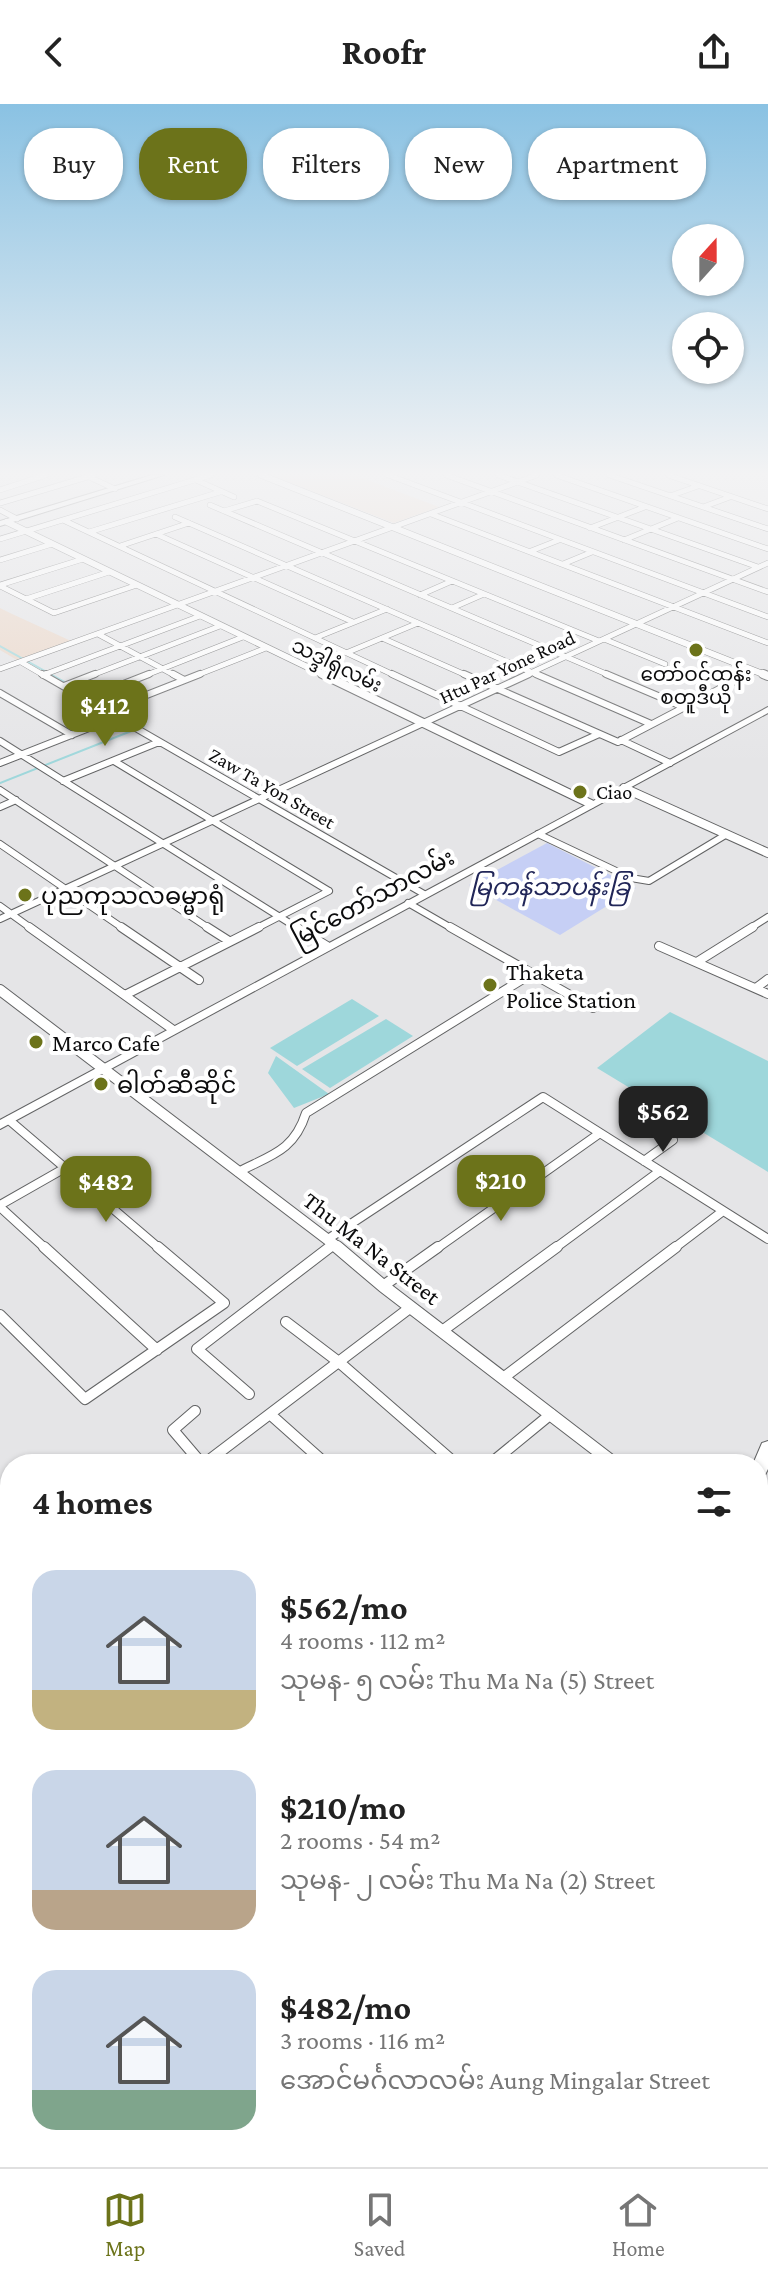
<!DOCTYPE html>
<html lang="en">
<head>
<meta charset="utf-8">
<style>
  body { margin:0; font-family:"Crimson Pro","Noto Sans Myanmar",serif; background:#f6f6f6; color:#222; height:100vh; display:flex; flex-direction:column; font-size:30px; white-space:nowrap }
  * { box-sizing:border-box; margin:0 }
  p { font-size:26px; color:#767676 }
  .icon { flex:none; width:44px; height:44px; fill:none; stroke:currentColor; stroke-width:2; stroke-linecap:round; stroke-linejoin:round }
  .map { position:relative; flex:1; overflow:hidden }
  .side { position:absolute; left:0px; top:1350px; width:768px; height:714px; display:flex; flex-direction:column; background:#fff; border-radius:32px 32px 0 0; box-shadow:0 2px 6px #0004 }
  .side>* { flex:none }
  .hud { position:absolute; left:24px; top:24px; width:720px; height:72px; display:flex; gap:16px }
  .needle { width:52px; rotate:21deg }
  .tools { position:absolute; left:672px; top:120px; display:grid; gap:16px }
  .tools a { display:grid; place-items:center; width:72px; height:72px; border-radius:50%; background:#fff; box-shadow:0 2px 6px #0004; font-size:40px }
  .price { position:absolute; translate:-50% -68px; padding:0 18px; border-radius:16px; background:#6c731a; color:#fff; font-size:26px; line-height:52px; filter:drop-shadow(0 2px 4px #0008) }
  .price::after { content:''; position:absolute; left:50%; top:48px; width:24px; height:18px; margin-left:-12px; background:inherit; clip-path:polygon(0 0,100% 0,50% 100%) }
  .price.selected { background:#222; color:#fff }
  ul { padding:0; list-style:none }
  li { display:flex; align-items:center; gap:24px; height:200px; padding:0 32px }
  li span { display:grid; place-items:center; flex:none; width:224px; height:160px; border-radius:24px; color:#555 }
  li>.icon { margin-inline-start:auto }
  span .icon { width:96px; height:96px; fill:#fffc; stroke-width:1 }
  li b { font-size:34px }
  h2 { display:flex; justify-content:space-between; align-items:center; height:96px; padding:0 32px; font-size:34px }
  .pill { padding:0 28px; border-radius:32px; background:#fff; box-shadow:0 2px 6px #0004; font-size:28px; line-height:72px }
  .pill.selected { background:#6c731a; color:#fff }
  header { display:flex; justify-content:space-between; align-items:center; height:104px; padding:0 32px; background:#fff; font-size:36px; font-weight:700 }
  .menu { display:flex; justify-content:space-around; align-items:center; height:112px; border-top:2px solid #e0e0e0; background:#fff; font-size:22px; color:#767676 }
  .menu a { display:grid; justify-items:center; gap:4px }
  .menu .selected { color:#6c731a }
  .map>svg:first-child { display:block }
  .commercial { fill:#ebd7c8 }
  .green { fill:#c6cff5 }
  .water { fill:#9ed7db }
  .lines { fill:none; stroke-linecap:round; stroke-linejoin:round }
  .stream { stroke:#9ed7db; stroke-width:2 }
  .minor-far4-casing { stroke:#626364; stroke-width:6 }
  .minor-far3-casing { stroke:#626364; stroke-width:8 }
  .minor-far2-casing { stroke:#626364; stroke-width:10 }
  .minor-far1-casing { stroke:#626364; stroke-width:12 }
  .minor-casing { stroke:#626364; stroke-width:14 }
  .tertiary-far3-casing { stroke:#626364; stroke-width:7 }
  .tertiary-far2-casing { stroke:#626364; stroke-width:10 }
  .tertiary-far1-casing { stroke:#626364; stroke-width:12 }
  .tertiary-casing { stroke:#626364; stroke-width:14 }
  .secondary-casing { stroke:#626364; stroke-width:2 }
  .primary-casing { stroke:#626364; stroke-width:2 }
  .minor-far4 { stroke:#fff; stroke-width:5 }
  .minor-far3 { stroke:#fff; stroke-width:6 }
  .minor-far2 { stroke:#fff; stroke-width:8 }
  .minor-far1 { stroke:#fff; stroke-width:10 }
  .minor { stroke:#fff; stroke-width:12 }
  .tertiary-far3 { stroke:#fff; stroke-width:6 }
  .tertiary-far2 { stroke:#fff; stroke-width:8 }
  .tertiary-far1 { stroke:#fff; stroke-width:10 }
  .tertiary { stroke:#fff; stroke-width:12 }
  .secondary { fill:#fff; fill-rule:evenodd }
  .primary { fill:#fff; fill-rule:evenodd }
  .poi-dot { fill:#6c731a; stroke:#fff; stroke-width:3 }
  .labels { text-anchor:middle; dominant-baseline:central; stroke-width:8; stroke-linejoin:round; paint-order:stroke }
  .far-street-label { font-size:20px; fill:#0c0c0d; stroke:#fff }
  .far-poi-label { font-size:20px; fill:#0c0c0d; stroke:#fff }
  .park-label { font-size:24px; font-style:italic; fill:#212658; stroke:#fff }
  .poi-label { font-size:24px; fill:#0c0c0d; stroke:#fff; text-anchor:start }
  .street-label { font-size:24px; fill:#0c0c0d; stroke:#fff }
</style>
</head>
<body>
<header><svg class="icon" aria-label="back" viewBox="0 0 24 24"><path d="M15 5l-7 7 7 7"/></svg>Roofr<svg class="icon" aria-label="share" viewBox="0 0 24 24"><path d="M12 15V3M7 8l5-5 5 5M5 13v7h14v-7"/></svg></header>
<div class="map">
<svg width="768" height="2063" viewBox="0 0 768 2063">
  <rect width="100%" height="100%" fill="#e5e5e7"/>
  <path class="commercial" d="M270 371H354L439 403 394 419Z
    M0 504 10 509 71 537 17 556 0 546Z"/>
  <path class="green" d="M547 739 636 784 560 831 469 781Z"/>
  <path class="water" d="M352 895 379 912 297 962 270 944Z
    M670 908 768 957V1068L597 964Z
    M386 915 413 932 330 984 302 965Z
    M276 952 329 990 294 1004 268 969Z"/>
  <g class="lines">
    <path class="stream" d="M0 542 144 622 0 679"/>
    <g class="minor-far4-casing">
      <path id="minor-far4" d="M388 371 768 513
        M446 371 768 488
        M498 371 758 463
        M556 371 768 445
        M609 371 768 425
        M668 371 768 405
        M87 372 115 385
        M196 376 234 393
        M0 386 46 371
        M670 392 698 382
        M0 399 94 371
        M210 401 611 572
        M703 403 730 393
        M0 406 17 415
        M224 407 257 397 599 537
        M431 410 768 539
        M175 413 540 572
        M63 416 396 572
        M590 424 645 403
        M89 428 220 388
        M156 430 353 518
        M0 435 211 371
        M624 436 678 414
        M120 442 189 419
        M531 447 559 436
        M0 456 52 440
        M563 460 592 448
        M0 481 83 455
        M0 482 54 509 137 481
        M420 491 452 477
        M26 495 109 468
        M452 504 484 490
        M98 530 176 572
        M315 534 387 505
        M382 534 468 572
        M604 535 665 560
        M346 549 418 519
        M21 558 45 572
        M0 565 537 371
        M43 571 200 512
        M90 572 220 522
        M144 572 243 533
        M195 572 266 544
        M524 572 768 459
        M745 572 754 567"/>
    </g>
    <g class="minor-far3-casing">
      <path id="minor-far3" d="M42 570 424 790
        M173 570 184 576
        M392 570 559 648 599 630
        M464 570 618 638 748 570
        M536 570 651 620
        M606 570 684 603
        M43 571 46 570
        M64 582 95 570
        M0 589 72 631
        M85 595 149 570
        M106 607 200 570
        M621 636 670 659
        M0 637 299 825
        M114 657 329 787
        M0 659 117 613
        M63 677 159 638
        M0 686 210 825
        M0 703 16 696
        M538 730 631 774 649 777 727 730
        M0 740 124 825
        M408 799 453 825
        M0 802 32 825
        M0 815 529 570
        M255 825 329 787
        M749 825 768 813"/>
    </g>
    <g class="minor-far2-casing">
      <path id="minor-far2" d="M29 823 172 925
        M121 823 199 876
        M207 823 229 837
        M296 823 327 842
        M450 823 593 904
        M659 842 768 890
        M697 858 753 823
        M756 884 768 875
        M125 891 259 823
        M9 1016 160 1145
        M644 1057 673 1036
        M238 1068C271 1051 294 1047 306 1009L531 870
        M0 1101 65 1064
        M0 1103 46 1145
        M328 1135 543 993 768 1135
        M328 1145 334 1140
        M436 1145 600 1029
        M554 1145 660 1067
        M673 1145 723 1107"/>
    </g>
    <g class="minor-far1-casing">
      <path id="minor-far1" d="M44 1143 157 1246
        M383 1182 438 1143
        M0 1211 85 1295 224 1199 158 1143
        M286 1218 340 1259 456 1360
        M442 1227 557 1143
        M503 1274 676 1143
        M249 1290 197 1245 330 1143
        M195 1307 173 1326 202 1360
        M271 1311 326 1360
        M204 1360 411 1203
        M490 1360 551 1310
        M0 1444 10 1455"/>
    </g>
    <g class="minor-casing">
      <path id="minor" d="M0 1624 10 1636
        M0 1760 10 1752
        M0 1840 10 1853
        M161 2054 167 2063
        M345 2054 353 2063
        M113 2063 122 2054"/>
    </g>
    <g class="tertiary-far3-casing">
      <path id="tertiary-far3" d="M261 371 768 572
        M7 418 326 572"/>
    </g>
    <g class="tertiary-far2-casing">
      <path id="tertiary-far2" d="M322 570 591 700
        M763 570 768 572
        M624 684 768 749"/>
    </g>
    <g class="tertiary-far1-casing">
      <path id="tertiary-far1" d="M0 886 340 1145"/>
    </g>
    <g class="tertiary-casing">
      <path id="tertiary" d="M337 1143 383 1182 615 1360"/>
    </g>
    <g class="secondary-casing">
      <path id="secondary" d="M768 603V609L0 1025V1016Z"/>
    </g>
    <g class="primary-casing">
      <path id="primary" d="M152 371H164L0 422V417Z
        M768 1337V1365L764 1373 758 1375V1360H753L762 1339Z
        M354 2054H384L380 2063H350Z"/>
    </g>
    <use href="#minor-far4" class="minor-far4"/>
    <use href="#minor-far3" class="minor-far3"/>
    <use href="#minor-far2" class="minor-far2"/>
    <use href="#minor-far1" class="minor-far1"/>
    <use href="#minor" class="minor"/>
    <use href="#tertiary-far3" class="tertiary-far3"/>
    <use href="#tertiary-far2" class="tertiary-far2"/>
    <use href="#tertiary-far1" class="tertiary-far1"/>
    <use href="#tertiary" class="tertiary"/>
    <use href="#secondary" class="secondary"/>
    <use href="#primary" class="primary"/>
  </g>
  <linearGradient id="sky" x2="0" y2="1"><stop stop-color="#8ac2e3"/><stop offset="0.56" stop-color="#f3f3f4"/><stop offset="1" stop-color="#f3f3f4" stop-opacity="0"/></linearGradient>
  <rect width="768" height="660" fill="url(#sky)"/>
  <g class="poi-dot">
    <circle cx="696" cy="546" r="8"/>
    <circle cx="580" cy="688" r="8"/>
    <circle cx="25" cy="791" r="8"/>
    <circle cx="490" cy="881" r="8"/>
    <circle cx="36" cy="938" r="8"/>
    <circle cx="101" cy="980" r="8"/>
  </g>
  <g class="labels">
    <g class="far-street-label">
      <text transform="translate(337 561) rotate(26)">သဒ္ဒါရုံလမ်း</text>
      <text transform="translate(507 563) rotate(-25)">Htu Par Yone Road</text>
      <text transform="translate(272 684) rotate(30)">Zaw Ta Yon Street</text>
    </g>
    <g class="far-poi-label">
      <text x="696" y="570">တော်ဝင်ထွန်း<tspan x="696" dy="23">စတူဒီယို</tspan></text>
      <text x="596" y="688" text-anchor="start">Ciao</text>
    </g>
    <g class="park-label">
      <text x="550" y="782">မြကန်သာပန်းခြံ</text>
    </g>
    <g class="poi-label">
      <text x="41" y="791">ပုညကုသလဓမ္မာရုံ</text>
      <text x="506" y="867">Thaketa<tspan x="506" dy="28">Police Station</tspan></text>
      <text x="52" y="938">Marco Cafe</text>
      <text x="117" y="980">ဓါတ်ဆီဆိုင်</text>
    </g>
    <g class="street-label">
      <text transform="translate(373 793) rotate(-28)">မြင်တော်သာလမ်း</text>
      <text transform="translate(372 1144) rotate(38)">Thu Ma Na Street</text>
    </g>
  </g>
</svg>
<div class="tools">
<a><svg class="needle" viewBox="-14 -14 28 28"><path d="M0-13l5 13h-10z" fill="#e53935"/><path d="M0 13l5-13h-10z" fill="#767676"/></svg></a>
<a><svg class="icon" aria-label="locate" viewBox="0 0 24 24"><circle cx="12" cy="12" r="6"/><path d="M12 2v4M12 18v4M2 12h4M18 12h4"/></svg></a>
</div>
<b class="price" style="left:105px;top:644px">$412</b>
<b class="price selected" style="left:663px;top:1050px">$562</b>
<b class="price" style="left:501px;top:1119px">$210</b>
<b class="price" style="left:106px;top:1120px">$482</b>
<div class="hud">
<a class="pill">Buy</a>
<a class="pill selected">Rent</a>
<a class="pill">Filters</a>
<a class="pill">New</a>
<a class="pill">Apartment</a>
</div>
<section class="side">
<h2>4 homes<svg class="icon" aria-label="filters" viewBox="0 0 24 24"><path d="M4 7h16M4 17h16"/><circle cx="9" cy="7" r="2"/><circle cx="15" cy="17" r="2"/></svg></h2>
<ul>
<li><span style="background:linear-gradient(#c9d6e8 75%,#c2b280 0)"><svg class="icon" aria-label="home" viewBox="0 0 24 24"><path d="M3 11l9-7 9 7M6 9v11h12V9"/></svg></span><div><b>$562/mo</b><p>4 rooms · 112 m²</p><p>သုမန- ၅ လမ်း Thu Ma Na (5) Street</p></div></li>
<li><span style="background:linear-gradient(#c9d6e8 75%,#b9a48a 0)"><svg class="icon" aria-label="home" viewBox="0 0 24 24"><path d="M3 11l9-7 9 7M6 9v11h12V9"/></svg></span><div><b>$210/mo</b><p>2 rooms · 54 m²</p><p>သုမန- ၂ လမ်း Thu Ma Na (2) Street</p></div></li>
<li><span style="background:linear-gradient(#c9d6e8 75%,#7fa58c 0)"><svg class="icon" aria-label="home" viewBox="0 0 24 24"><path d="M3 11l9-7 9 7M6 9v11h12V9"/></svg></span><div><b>$482/mo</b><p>3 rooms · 116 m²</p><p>အောင်မင်္ဂလာလမ်း Aung Mingalar Street</p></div></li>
</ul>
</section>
</div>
<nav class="menu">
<a class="selected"><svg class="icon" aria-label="map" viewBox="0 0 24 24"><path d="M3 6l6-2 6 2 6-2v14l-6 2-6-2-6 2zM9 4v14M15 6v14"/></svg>Map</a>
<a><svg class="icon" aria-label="saved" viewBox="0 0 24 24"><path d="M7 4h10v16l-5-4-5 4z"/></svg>Saved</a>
<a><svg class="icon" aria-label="home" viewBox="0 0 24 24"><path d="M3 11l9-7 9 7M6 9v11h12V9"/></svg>Home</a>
</nav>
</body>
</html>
